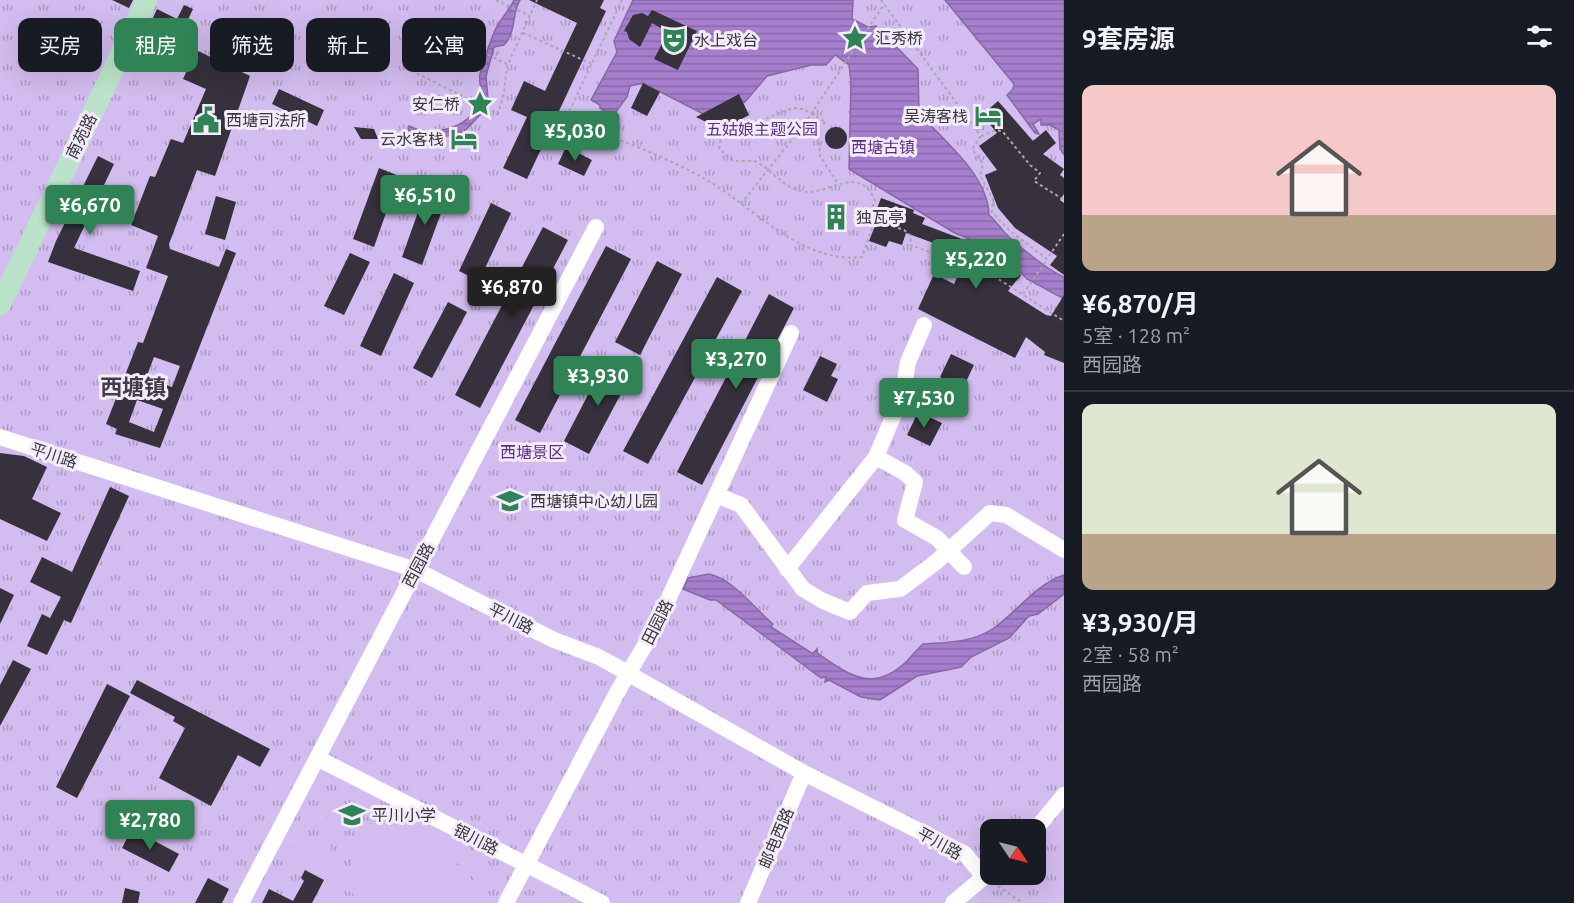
<!DOCTYPE html>
<html lang="zh">
<head>
<meta charset="utf-8">
<style>
  body { margin:0; font-family:Ubuntu,"Noto Sans SC",sans-serif; background:#242831; color:#f1f3f6; height:100vh; display:flex; flex-direction:column; font-size:22px; white-space:nowrap }
  * { box-sizing:border-box; margin:0 }
  p { font-size:20px; color:#9ea1a6 }
  .icon { flex:none; width:33px; height:33px; fill:none; stroke:currentColor; stroke-width:2; stroke-linecap:round; stroke-linejoin:round }
  .map { position:relative; flex:1; overflow:hidden }
  .drawer { display:flex; flex-direction:column; background:#171b24; width:510px }
  .drawer>* { flex:none }
  .top-card { position:absolute; left:18px; top:18px; width:570px; height:54px; display:flex; gap:12px }
  .needle { width:39px; rotate:125deg }
  .fabs { position:absolute; left:980px; top:819px; display:grid; gap:12px }
  .fabs a { display:grid; place-items:center; width:66px; height:66px; border-radius:12px; background:#171b24; box-shadow:0 6px 24px #0002; font-size:30px }
  .price { position:absolute; translate:-50% -51px; padding:0 14px; border-radius:6px; background:#308355; color:#fff; font-size:20px; line-height:39px; filter:drop-shadow(0 2px 3px #0008) }
  .price::after { content:''; position:absolute; left:50%; top:36px; width:18px; height:14px; margin-left:-9px; background:inherit; clip-path:polygon(0 0,100% 0,50% 100%) }
  .price.current { background:#222; color:#fff }
  ul { padding:0; list-style:none }
  li { display:grid; align-content:center; gap:12px; height:318px; padding:0 18px }
  li+li { border-top:2px solid #363941 }
  li span { display:grid; place-items:center; height:186px; border-radius:12px; color:#555 }
  li>.icon { margin-inline-start:auto }
  span .icon { width:108px; height:108px; fill:#fffc; stroke-width:1 }
  li b { font-size:26px }
  h2 { display:flex; justify-content:space-between; align-items:center; height:72px; padding:0 18px; font-size:26px }
  .pill { padding:0 21px; border-radius:12px; background:#171b24; box-shadow:0 6px 24px #0002; font-size:21px; line-height:54px }
  .pill.current { background:#308355; color:#fff }
  main { display:flex; flex:1; min-height:0 }
  .map>svg:first-child { display:block }
  .grass { fill:url(#grass-tufts); fill-rule:evenodd }
  .pitch { fill:#d3bcef; fill-rule:evenodd }
  .water { fill:url(#water-rules); stroke:#8569a2; stroke-width:1.5 }
  .building { fill:#36313c; fill-rule:evenodd }
  .lines { fill:none; stroke-linecap:round; stroke-linejoin:round }
  .path { stroke:#aba6b2; stroke-width:2; stroke-dasharray:3 3; stroke-linecap:butt }
  .minor { stroke:#fff; stroke-width:16 }
  .major { stroke:#bbe3c9; stroke-width:21 }
  .labels { text-anchor:middle; dominant-baseline:central; stroke-width:6; stroke-linejoin:round; paint-order:stroke }
  .poi-label { font-size:16px; fill:#39363c; stroke:#f3edfb; text-anchor:start }
  .park-label { font-size:16px; fill:#5f2d89; stroke:#f3edfb }
  .street-label { font-size:16px; fill:#39363c; stroke:#f3edfb }
  .district-label { font-size:22px; font-weight:bold; fill:#413c47; stroke:#f3edfb }
</style>
</head>
<body>
<main>
<div class="map">
<svg width="1064" height="903" viewBox="0 0 1064 903">
  <defs>
    <pattern id="grass-tufts" width="24" height="20" patternUnits="userSpaceOnUse" patternTransform="scale(1.5)"><rect width="24" height="20" fill="#d3bcef"/><path d="M3 7l-1-3M5 7V3M7 7l1-3M15 17l-1-3M17 17v-4M19 17l1-3" fill="none" stroke="#ac9ac3"/></pattern>
    <pattern id="water-rules" width="6" height="5" patternUnits="userSpaceOnUse" patternTransform="scale(1.5)"><rect width="6" height="5" fill="#a57fcd"/><path d="M0 2.5h6" fill="none" stroke="#8769a8"/></pattern>
  </defs>
  <rect width="100%" height="100%" fill="#e6e0ee"/>
  <path class="grass" d="M0 0H1064V903H0ZM990 830H1035V874H990Z"/>
  <path class="pitch" d="M357 802C375 803 468 849 479 863 488 874 490 889 486 903H473C480 886 473 871 457 863L436 903H371L286 858 294 841 318 853C314 826 330 804 357 802ZM363 815 374 820 348 870 332 856 330 836 343 819Z
    M455 873 474 887 452 903H444Z"/>
  <path class="water" d="M514 0H520C511 15 517 31 504 45L494 47 486 76 488 99 485 111C477 116 472 125 464 131 456 137 417 140 408 138L409 126C433 138 469 128 480 102 484 93 478 83 480 74 483 62 488 47 493 35 498 21 508 13 514 0Z
    M633 0H853L852 19 868 27 876 26 918 69 919 113C944 141 988 175 989 215 996 221 999 226 1005 233 1017 245 1049 271 1064 277V299L1027 279 1002 253 953 232 849 169 851 82 849 65 835 55 826 65H811L767 76 745 102 709 117 643 83 630 86 627 97 613 116 600 108V105L591 100 617 52 614 41Z
    M945 0H1064V155L1060 149 1059 130 1050 125H1041V119L1033 124 1039 134 1035 133 1007 95 1013 89 1014 84Z
    M709 574C733 579 755 609 773 624L771 627 813 654 817 649V653C849 675 873 694 907 661 912 656 917 649 923 644 948 642 972 643 994 628 1018 611 1036 584 1064 575V594L1038 614 1029 616 1009 638 971 657 961 667 917 676 880 700 861 697 829 680 825 682 826 677 821 678 716 600H710L683 589 688 578Z"/>
  <path class="building" d="M112 0H133L129 8Z
    M529 0H604L600 8 606 11 527 179 503 168 527 117 511 110 524 81 545 91 577 23Z
    M184 5 193 9 174 49 165 45 172 30 152 20 157 9 177 19Z
    M652 10 697 31 678 70 654 59 668 32 652 23 640 47 629 39 627 32 624 31 633 15 642 13 648 16Z
    M196 50 250 76 215 176 197 170 169 244 170 249 219 267 226 249 236 253 160 448 115 434 117 429 106 424 138 342 143 343 168 276 146 268 158 236 131 225 150 176 155 177 171 139 183 143 206 89 183 79ZM154 357 180 366 172 387 146 378ZM137 400 163 409 154 432 129 422Z
    M643 83 660 92 647 116 631 108Z
    M279 89 324 110 317 126 272 104Z
    M739 94 749 115 722 130 717 121 710 124 696 117Z
    M998 101 1033 141 1046 130 1056 143 1043 154 1064 169 1060 175 1064 178V194L1060 200 1064 203V275L1050 265 1057 256 1015 228 998 208 985 175 997 170 979 146 997 133 982 115Z
    M825 138a11 11 0 1 1 22 0a11 11 0 1 1-22 0Z
    M354 127 374 129 378 139H361Z
    M566 147 592 160 584 176 558 164Z
    M98 156 114 164 74 248 140 271 133 291 48 262 56 241Z
    M379 168 399 176 374 247 353 239Z
    M427 187 448 194 422 265 402 257Z
    M216 196 236 202 225 240 205 234Z
    M881 198 914 210 913 213 925 218 922 224 997 252 1021 275 1008 291 1046 315 1051 316 1064 295V363L1044 355 1045 352 1026 337 1015 358 918 309 934 274 954 284 966 258 960 255 961 253 906 233 902 245 889 241 886 247 869 241 880 213 876 211Z
    M491 203 511 213 479 281 459 271Z
    M825 216a11 11 0 1 1 22 0a11 11 0 1 1-22 0Z
    M543 227 568 240 480 408 455 395Z
    M606 246 631 259 540 433 515 420Z
    M350 253 370 262 344 315 324 306Z
    M657 261 682 274 640 355 615 342Z
    M394 273 414 283 381 356 360 346Z
    M717 277 742 291 648 464 623 451Z
    M769 294 794 308 702 485 677 472Z
    M448 302 467 312 432 378 413 368Z
    M951 354 974 365 963 388 940 377Z
    M820 356 837 364 831 376 838 379 827 402 803 390Z
    M606 360 632 373 589 454 564 441Z
    M918 412 942 423 930 446 907 435Z
    M0 453 24 456 47 467 32 499 61 513 47 541 0 519Z
    M110 487 129 496 71 623 64 620 47 655 27 646 42 614 50 618 61 597 30 582 42 557 72 572Z
    M0 588 14 595 0 624Z
    M13 660 31 669 0 726V685Z
    M137 680 270 749 260 767 238 755 211 806 159 778 185 728 173 721 175 717 130 693Z
    M107 684 130 696 77 798 56 787Z
    M132 829 179 854 169 872 122 848Z
    M305 870 324 880 312 903H262L269 889 293 901 304 881 301 878Z
    M208 878 229 889 222 903H195Z
    M125 888 140 892 138 903H122Z"/>
  <g class="lines">
    <path class="path" d="M496 0 530 16
      M622 0 565 120C612 137 661 154 705 179 754 207 801 264 862 257L875 220 904 230 911 236 910 245 989 273 1064 321
      M881 0 980 135
      M423 24 507 64
      M523 33 592 64
      M406 68 498 114 504 93 507 66 537 0
      M981 136 972 149 983 164 980 175 993 200 992 212 1009 230 1047 259 1064 234
      M981 136 997 130 1003 132 1030 165 1040 173 1034 181 1064 200
      M837 182 820 156 818 127 826 122 803 109 793 108 727 133 721 139 719 147C734 169 737 157 757 162 773 171 782 186 800 191 827 198 859 161 875 201L871 210 875 220
      M741 204 805 123 883 6
      M1023 294 1047 260
      M998 886 1023 903"/>
    <path class="minor" d="M0 437 416 570 554 640 599 657 804 773 965 854 984 877
      M876 457 905 473 915 482 905 520 937 538 964 567
      M716 495 741 505 803 589 823 601 850 612 867 593 900 589 936 562 990 513 1006 515 1064 550
      M787 569 876 457 903 393 908 362 924 325
      M317 758 602 903
      M1035 830 1064 795
      M241 903 596 227
      M506 903 619 689 654 630 791 333
      M748 903 804 773
      M953 903 990 872"/>
    <path class="major" d="M0 305 147 0"/>
  </g>
  <defs>
    <g id="sight-bare" transform="scale(2.07)"><path d="M0-6L1.8-2.2L6-1.7L2.9 1.2L3.7 5.4L0 3.3L-3.7 5.4L-2.9 1.2L-6-1.7L-1.8-2.2Z" fill="#308355" stroke="#f3edfb" stroke-width="2.5" paint-order="stroke"/></g>
    <g id="theatre-bare" transform="scale(2.07)"><path d="M-5-5.5Q0-4 5-5.5V0Q5 5 0 6Q-5 5-5 0ZM-3.3-2.5H-1v1.5H-3.3ZM1-2.5H3.3v1.5H1ZM-2.8 1Q0 5.5 2.8 1Z" fill="#308355" stroke="#f3edfb" stroke-width="2.5" paint-order="stroke"/></g>
    <g id="hotel-bare" transform="scale(2.07)"><path d="M-6-4.5h1.5V1H6V5H4.5V3h-9V5H-6ZM-4 0a1.8 1.8 0 1 1 3.6 0ZM.5 0V-2.5h3Q6-2.5 6 0Z" fill="#308355" stroke="#f3edfb" stroke-width="2.5" paint-order="stroke"/></g>
    <g id="civic-bare" transform="scale(2.07)"><path d="M-.6-6.5H3V-4.5H.6V-3L4-1V1h2V6H-6V1h2V-1L-.6-3ZM-1.2 2.5V6h2.4V2.5Z" fill="#308355" stroke="#f3edfb" stroke-width="2.5" paint-order="stroke"/></g>
    <g id="building-bare" transform="scale(2.07)"><path d="M-4-6H4V6H1V3H-1V6H-4ZM-2.5-4.3h1.7v1.8h-1.7ZM.8-4.3h1.7v1.8H.8ZM-2.5-1h1.7V.8h-1.7ZM.8-1h1.7V.8H.8Z" fill="#308355" stroke="#f3edfb" stroke-width="2.5" paint-order="stroke"/></g>
    <g id="school-bare" transform="scale(2.07)"><path d="M0-5L7-2L0 1L-7-2ZM-4 1L0 2.5L4 1V4Q0 6-4 4Z" fill="#308355" stroke="#f3edfb" stroke-width="2.5" paint-order="stroke"/></g>
  </defs>
  <g fill-rule="evenodd">
    <use href="#sight-bare" x="855" y="38"/>
    <use href="#theatre-bare" x="674" y="40"/>
    <use href="#sight-bare" x="480" y="104"/>
    <use href="#hotel-bare" x="988" y="116"/>
    <use href="#civic-bare" x="206" y="120"/>
    <use href="#hotel-bare" x="464" y="139"/>
    <use href="#building-bare" x="836" y="217"/>
    <use href="#school-bare" x="510" y="501"/>
    <use href="#school-bare" x="352" y="815"/>
  </g>
  <g class="labels">
    <g class="poi-label">
      <text x="875" y="38">汇秀桥</text>
      <text x="694" y="40">水上戏台</text>
      <text x="460" y="104" text-anchor="end">安仁桥</text>
      <text x="968" y="116" text-anchor="end">吴涛客栈</text>
      <text x="226" y="120">西塘司法所</text>
      <text x="444" y="139" text-anchor="end">云水客栈</text>
      <text x="856" y="217">独瓦亭</text>
      <text x="530" y="501">西塘镇中心幼儿园</text>
      <text x="372" y="815">平川小学</text>
    </g>
    <g class="park-label">
      <text x="762" y="129">五姑娘主题公园</text>
      <text x="883" y="147">西塘古镇</text>
      <text x="532" y="452">西塘景区</text>
    </g>
    <g class="street-label">
      <text transform="translate(81 136) rotate(-64)">南苑路</text>
      <text transform="translate(54 455) rotate(18)">平川路</text>
      <text transform="translate(418 565) rotate(-62)">西园路</text>
      <text transform="translate(511 618) rotate(27)">平川路</text>
      <text transform="translate(657 622) rotate(-63)">田园路</text>
      <text transform="translate(776 838) rotate(-67)">邮电西路</text>
      <text transform="translate(476 839) rotate(27)">银川路</text>
      <text transform="translate(940 843) rotate(29)">平川路</text>
    </g>
    <g class="district-label">
      <text x="133" y="386">西塘镇</text>
    </g>
  </g>
</svg>
<div class="fabs">
<a><svg class="needle" viewBox="-14 -14 28 28"><path d="M0-13l5 13h-10z" fill="#e53935"/><path d="M0 13l5-13h-10z" fill="#9ea1a6"/></svg></a>
</div>
<b class="price" style="left:575px;top:162px">¥5,030</b>
<b class="price" style="left:425px;top:226px">¥6,510</b>
<b class="price" style="left:90px;top:236px">¥6,670</b>
<b class="price" style="left:976px;top:290px">¥5,220</b>
<b class="price current" style="left:512px;top:318px">¥6,870</b>
<b class="price" style="left:736px;top:390px">¥3,270</b>
<b class="price" style="left:598px;top:407px">¥3,930</b>
<b class="price" style="left:924px;top:429px">¥7,530</b>
<b class="price" style="left:150px;top:851px">¥2,780</b>
<div class="top-card">
<a class="pill">买房</a>
<a class="pill current">租房</a>
<a class="pill">筛选</a>
<a class="pill">新上</a>
<a class="pill">公寓</a>
</div>
</div>
<section class="drawer">
<h2>9套房源<svg class="icon" aria-label="filters" viewBox="0 0 24 24"><path d="M4 7h16M4 17h16"/><circle cx="9" cy="7" r="2"/><circle cx="15" cy="17" r="2"/></svg></h2>
<ul>
<li><span style="background:linear-gradient(#f6c9c9 70%,#b9a48a 0)"><svg class="icon" aria-label="home" viewBox="0 0 24 24"><path d="M3 11l9-7 9 7M6 9v11h12V9"/></svg></span><div><b>¥6,870/月</b><p>5室 · 128 m²</p><p>西园路</p></div></li>
<li><span style="background:linear-gradient(#dfe7d0 70%,#b9a48a 0)"><svg class="icon" aria-label="home" viewBox="0 0 24 24"><path d="M3 11l9-7 9 7M6 9v11h12V9"/></svg></span><div><b>¥3,930/月</b><p>2室 · 58 m²</p><p>西园路</p></div></li>
</ul>
</section>
</main>
</body>
</html>
